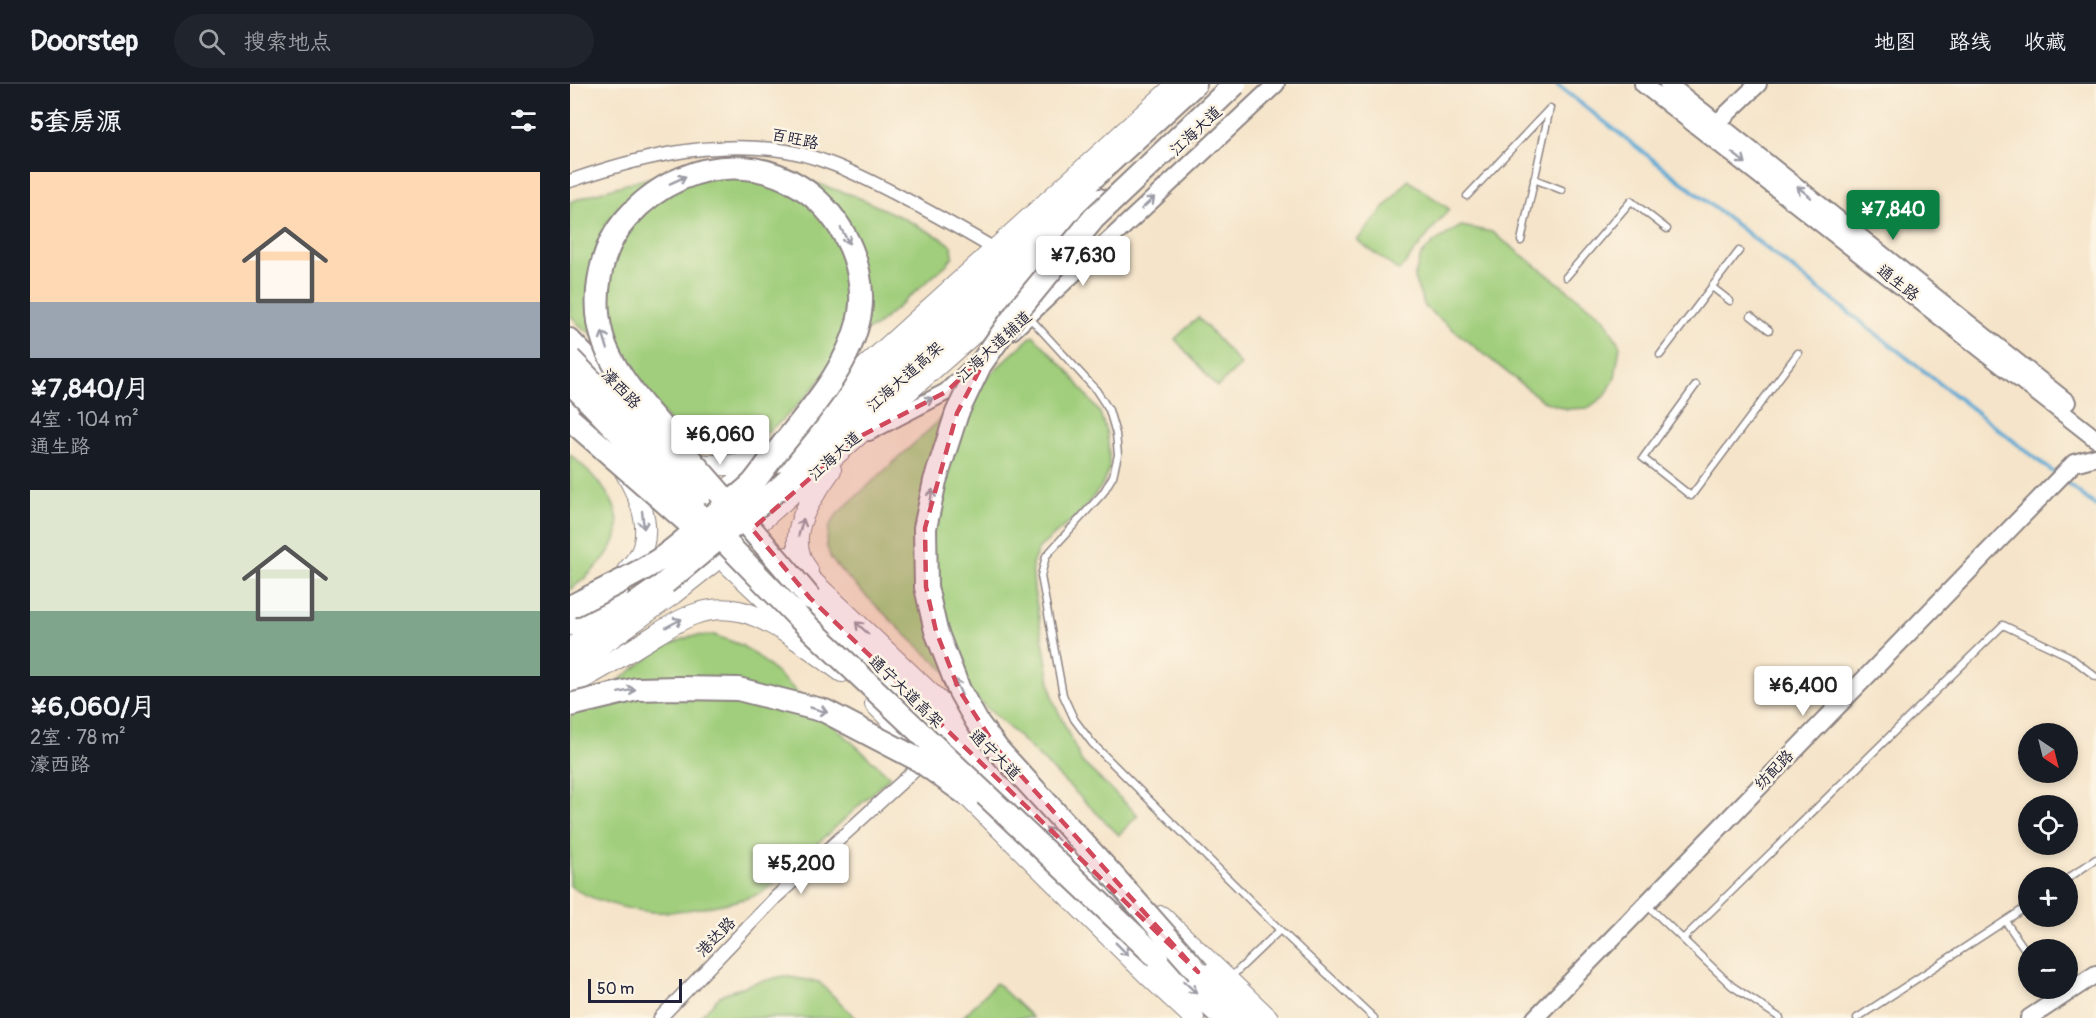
<!DOCTYPE html>
<html lang="zh">
<head>
<meta charset="utf-8">
<style>
  body { margin:0; font-family:Pangolin,"LXGW WenKai TC",sans-serif; background:#20242c; color:#f1f3f6; height:100vh; display:flex; flex-direction:column; font-size:22px; white-space:nowrap }
  * { box-sizing:border-box; margin:0 }
  p { font-size:20px; color:#9ea1a6 }
  .icon { flex:none; width:33px; height:33px; fill:none; stroke:currentColor; stroke-width:2; stroke-linecap:round; stroke-linejoin:round }
  .map { position:relative; flex:1; overflow:hidden }
  .side { display:flex; flex-direction:column; background:#171b24; width:570px }
  .side>* { flex:none }
  .needle { width:39px; rotate:145deg }
  .tools { position:absolute; left:1448px; top:639px; display:grid; gap:12px }
  .tools a { display:grid; place-items:center; width:60px; height:60px; border-radius:50%; background:#171b24; box-shadow:0 3px 9px #0003; font-size:30px }
  .scale { position:absolute; left:18px; bottom:15px; width:94px; box-sizing:border-box; padding-left:6px; border:3px solid #22223b; border-top:0; font-size:16px; line-height:21px; white-space:nowrap; color:#22223b; -webkit-text-stroke:4px #fcf5e5; paint-order:stroke }
  .price { position:absolute; translate:-50% -51px; padding:0 14px; border-radius:6px; background:#fff; color:#222; font-size:20px; line-height:39px; filter:drop-shadow(0 2px 3px #0008) }
  .price::after { content:''; position:absolute; left:50%; top:36px; width:18px; height:14px; margin-left:-9px; background:inherit; clip-path:polygon(0 0,100% 0,50% 100%) }
  .price.current { background:#0b8043; color:#fff }
  ul { padding:0; list-style:none }
  li { display:grid; align-content:center; gap:12px; height:318px; padding:0 30px }
  li span { display:grid; place-items:center; height:186px; border-radius:0px; color:#555 }
  li>.icon { margin-inline-start:auto }
  span .icon { width:108px; height:108px; fill:#fffc; stroke-width:1 }
  li b { font-size:26px }
  h2 { display:flex; justify-content:space-between; align-items:center; height:72px; padding:0 30px; font-size:26px }
  header { display:flex; align-items:center; gap:36px; box-sizing:border-box; height:84px; padding:0 30px; background:#171b24; border-bottom:2px solid #363941 }
  header strong { font-size:28px }
  nav { display:flex; gap:33px; margin-inline-start:auto; font-size:21px }
  .search { width:420px; height:54px; background:#20242c; display:flex; align-items:center; gap:15px; box-sizing:border-box; padding:0 21px; border-radius:33px; color:#9ea1a6; font-size:22px }
  main { display:flex; flex:1; min-height:0 }
  .map>svg:first-child { display:block }
  .green { fill:#a0ce7c; stroke:#61785c; stroke-width:1.5 }
  .lines { fill:none; stroke-linecap:round; stroke-linejoin:round }
  .stream { stroke:#59a7d3; stroke-width:4 }
  .lane-casing { stroke:#8c8382; stroke-width:9 }
  .street-casing { stroke:#8c8382; stroke-width:15 }
  .secondary-casing { stroke:#8c8382; stroke-width:20 }
  .primary-casing { stroke:#8c8382; stroke-width:22 }
  .highway-casing { stroke:#8c8382; stroke-width:26 }
  .lane { stroke:#fff; stroke-width:6 }
  .street { stroke:#fff; stroke-width:12 }
  .secondary { stroke:#fff; stroke-width:16 }
  .primary { stroke:#fff; stroke-width:20 }
  .highway { stroke:#fff; stroke-width:22 }
  .highway-bridge-casing { stroke:#8c8382; stroke-width:26; stroke-linecap:butt }
  .highway-bridge { stroke:#fff; stroke-width:22 }
  .oneway { stroke:#9c9ca7 }
  .marked { fill:#d1495b; fill-opacity:0.2; stroke:#d1495b; stroke-width:4.5; stroke-dasharray:12 8; stroke-linejoin:round }
  .labels { text-anchor:middle; dominant-baseline:central; stroke-width:5; stroke-linejoin:round; paint-order:stroke }
  .street-label { font-size:16px; fill:#22223b; stroke:#fcf5e5 }
</style>
</head>
<body>
<header>
<strong>Doorstep</strong>
<div class="search"><svg class="icon" aria-label="search" viewBox="0 0 24 24"><circle cx="10" cy="10" r="6"/><path d="M15 15l6 6"/></svg>搜索地点</div>
<nav><a>地图</a><a>路线</a><a>收藏</a></nav>
</header>
<main>
<section class="side">
<h2>5套房源<svg class="icon" aria-label="filters" viewBox="0 0 24 24"><path d="M4 7h16M4 17h16"/><circle cx="9" cy="7" r="2"/><circle cx="15" cy="17" r="2"/></svg></h2>
<ul>
<li><span style="background:linear-gradient(#ffd9b3 70%,#9aa5b1 0)"><svg class="icon" aria-label="home" viewBox="0 0 24 24"><path d="M3 11l9-7 9 7M6 9v11h12V9"/></svg></span><div><b>¥7,840/月</b><p>4室 · 104 m²</p><p>通生路</p></div></li>
<li><span style="background:linear-gradient(#dfe7d0 65%,#7fa58c 0)"><svg class="icon" aria-label="home" viewBox="0 0 24 24"><path d="M3 11l9-7 9 7M6 9v11h12V9"/></svg></span><div><b>¥6,060/月</b><p>2室 · 78 m²</p><p>濠西路</p></div></li>
</ul>
</section>
<div class="map">
<svg width="1526" height="934" viewBox="0 0 1526 934">
  <rect width="100%" height="100%" fill="#fcf5e5"/>
  <filter id="ink" filterUnits="userSpaceOnUse"><feTurbulence type="fractalNoise" baseFrequency=".0167" numOctaves="2"/><feDisplacementMap in="SourceGraphic" scale="12" xChannelSelector="R" yChannelSelector="G"/><feConvolveMatrix kernelMatrix="1 2 1 2 8 2 1 2 1" color-interpolation-filters="sRGB"/></filter>
  <filter id="wash" filterUnits="userSpaceOnUse"><feTurbulence type="fractalNoise" baseFrequency=".008" numOctaves="4" result="noise"/><feDisplacementMap in="SourceGraphic" scale="24" xChannelSelector="R" yChannelSelector="G"/><feGaussianBlur stdDeviation="1.35" result="paint"/><feColorMatrix in="noise" values="0 0 0 0 0 0 0 0 0 0 0 0 0 0 0 0 0 1.4 0 .05"/><feComposite in="paint" operator="in"/></filter>
  <g filter="url(#wash)">
    <rect width="100%" height="100%" fill="#f5e4c9"/>
    <path class="green" d="M118 86 208 87 285 112 333 134 373 155 382 162 383 172 377 180 305 243 291 248C264 280 216 344 177 359 153 369 125 362 105 344 96 334 87 323 78 313 60 292 42 271 24 251L12 244 0 231V118C39 104 77 93 118 86Z
      M838 96 879 125 829 187 787 156Z
      M891 142 922 148 1034 234 1050 262 1045 293 1036 311 1018 324 997 325 973 317 855 223 844 194 851 171 864 158Z
      M628 233 671 281 647 303 605 255Z
      M463 251 498 287 530 329 537 350 539 370V386L531 403 511 428 469 464 462 480 464 505 483 616 512 678 568 731 549 751 447 651 340 555 274 490 261 475 256 460 259 443 267 430Z
      M0 370C60 423 68 454 0 506Z
      M144 551 171 561 190 574 320 693 209 795C204 799 199 803 194 807 176 818 106 830 84 828 61 827 19 816 0 802V633L92 564 121 552Z
      M213 892 249 898 286 934H129L151 911 181 900Z
      M426 899 463 934H392Z"/>
    <g class="lines">
      <path class="stream" d="M986 0 1487 391
        M1493 396 1526 422"/>
    </g>
  </g>
  <g filter="url(#ink)">
    <g class="lines">
      <g class="lane-casing">
        <path id="lane" d="M964 95 992 106
          M897 112 980 24 951 157
          M996 193 1061 117 1097 145
          M1142 203 1160 217
          M1181 232 1199 246
          M459 233 526 306 539 326 546 350 548 371 543 392 533 409 476 472 471 492 493 611 504 635 522 659 710 846 804 934
          M1090 271 1169 167
          M1126 301 1073 374 1121 412 1228 269
          M1497 795 1526 775
          M1076 820 1162 902 1210 934
          M1436 838 1458 870
          M1113 855 1433 541 1499 572 1526 593
          M660 894 710 846
          M1482 904 1489 914
          M1287 934 1458 822"/>
      </g>
      <g class="street-casing">
        <path id="street" d="M0 97C66 74 131 58 202 65 246 69 287 90 326 110 360 128 393 146 426 166
          M90 934 206 813 356 676"/>
      </g>
      <g class="secondary-casing">
        <path id="secondary" d="M1073 0 1526 355
          M1098 0 1497 318
          M1141 45 1188 0
          M442 247 706 0
          M0 253 54 308
          M0 320 20 341
          M299 348 376 308 408 278
          M965 934 1504 379 1526 373
          M1459 934 1526 890"/>
      </g>
      <g class="primary-casing">
        <path id="primary" d="M249 325 607 0
          M122 379C148 383 168 383 192 371
          M53 384C66 407 81 435 73 463 71 472 63 480 57 487
          M141 420 196 372
          M142 465 210 529
          M217 473 417 663
          M238 486C212 453 241 414 261 386
          M0 583 103 510 150 473 461 199
          M0 601C26 589 51 572 76 557 105 539 131 519 169 527 200 533 246 569 272 588
          M305 620 365 680
          M388 703 578 891 624 934
          M591 832 698 934"/>
      </g>
      <g class="highway-casing">
        <path id="highway" d="M208 377 429 180 625 0
          M207 406 432 206 529 116
          M240 514 558 822
          M0 540 47 507
          M0 566 95 499
          M587 873 654 934
          M615 876 677 934"/>
      </g>
      <use href="#lane" class="lane"/>
      <use href="#street" class="street"/>
      <use href="#secondary" class="secondary"/>
      <use href="#primary" class="primary"/>
      <use href="#highway" class="highway"/>
      <g class="highway-bridge-casing">
        <path id="highway-bridge" d="M0 275 131 409
          M0 298 229 534 587 873
          M0 335 121 441
          M95 499 207 406
          M0 523C29 508 60 494 87 477 106 465 123 448 140 434 154 423 170 412 183 399 192 388 200 376 209 365 241 325 281 281 290 229 294 203 287 174 275 152 227 65 120 63 57 134 28 166 20 220 35 261 50 300 92 343 120 375 160 421 201 467 240 514
          M0 621 67 605 109 604 168 605 255 627 349 676 399 712
          M628 888 545 794 428 666 407 638 389 606 366 547 356 503 355 444 365 397 387 329 410 281 450 224 524 134 665 0"/>
      </g>
      <use href="#highway-bridge" class="highway-bridge"/>
    </g>
    <defs><path id="oneway-shaft" d="M-6 0H5M1.5-3L5.5 0L1.5 3" fill="none" stroke-width="1.6" stroke-linecap="round" stroke-linejoin="round" transform="scale(1.5)"/></defs>
    <g class="oneway">
      <use href="#oneway-shaft" transform="translate(1169 74) rotate(38)"/>
      <use href="#oneway-shaft" transform="translate(108 96) rotate(-24)"/>
      <use href="#oneway-shaft" transform="translate(1234 108) rotate(-141)"/>
      <use href="#oneway-shaft" transform="translate(578 119) rotate(-43)"/>
      <use href="#oneway-shaft" transform="translate(275 152) rotate(62)"/>
      <use href="#oneway-shaft" transform="translate(35 256) rotate(-107)"/>
      <use href="#oneway-shaft" transform="translate(355 318) rotate(-27)"/>
      <use href="#oneway-shaft" transform="translate(361 414) rotate(-79)"/>
      <use href="#oneway-shaft" transform="translate(73 436) rotate(84)"/>
      <use href="#oneway-shaft" transform="translate(231 443) rotate(-74)"/>
      <use href="#oneway-shaft" transform="translate(104 539) rotate(-28)"/>
      <use href="#oneway-shaft" transform="translate(292 544) rotate(-137)"/>
      <use href="#oneway-shaft" transform="translate(388 603) rotate(-115)"/>
      <use href="#oneway-shaft" transform="translate(57 607) rotate(-12)"/>
      <use href="#oneway-shaft" transform="translate(249 626) rotate(16)"/>
      <use href="#oneway-shaft" transform="translate(482 750) rotate(-136)"/>
      <use href="#oneway-shaft" transform="translate(552 865) rotate(45)"/>
      <use href="#oneway-shaft" transform="translate(620 903) rotate(43)"/>
    </g>
  </g>
  <path class="marked" d="M419 268 387 329 355 444 356 503 366 547 389 606 428 666 628 888 240 514 182 445 285 355 376 308Z"/>
  <g class="labels">
    <g class="street-label">
      <text transform="translate(626 47) rotate(-43)">江海大道</text>
      <text transform="translate(225 55) rotate(12)">百旺路</text>
      <text transform="translate(1328 199) rotate(38)">通生路</text>
      <text transform="translate(424 263) rotate(-43)">江海大道辅道</text>
      <text transform="translate(335 293) rotate(-42)">江海大道高架</text>
      <text transform="translate(51 305) rotate(46)">濠西路</text>
      <text transform="translate(265 372) rotate(-42)">江海大道</text>
      <text transform="translate(336 608) rotate(44)">通宁大道高架</text>
      <text transform="translate(425 671) rotate(44)">通宁大道</text>
      <text transform="translate(1204 686) rotate(-46)">纺配路</text>
      <text transform="translate(146 853) rotate(-46)">港达路</text>
    </g>
  </g>
</svg>
<div class="tools">
<a><svg class="needle" viewBox="-14 -14 28 28"><path d="M0-13l5 13h-10z" fill="#e53935"/><path d="M0 13l5-13h-10z" fill="#9ea1a6"/></svg></a>
<a><svg class="icon" aria-label="locate" viewBox="0 0 24 24"><circle cx="12" cy="12" r="6"/><path d="M12 2v4M12 18v4M2 12h4M18 12h4"/></svg></a>
<a>+</a>
<a>−</a>
</div>
<div class="scale">50 m</div>
<b class="price current" style="left:1323px;top:157px">¥7,840</b>
<b class="price" style="left:513px;top:203px">¥7,630</b>
<b class="price" style="left:150px;top:382px">¥6,060</b>
<b class="price" style="left:1233px;top:633px">¥6,400</b>
<b class="price" style="left:231px;top:811px">¥5,200</b>
</div>
</main>
</body>
</html>
